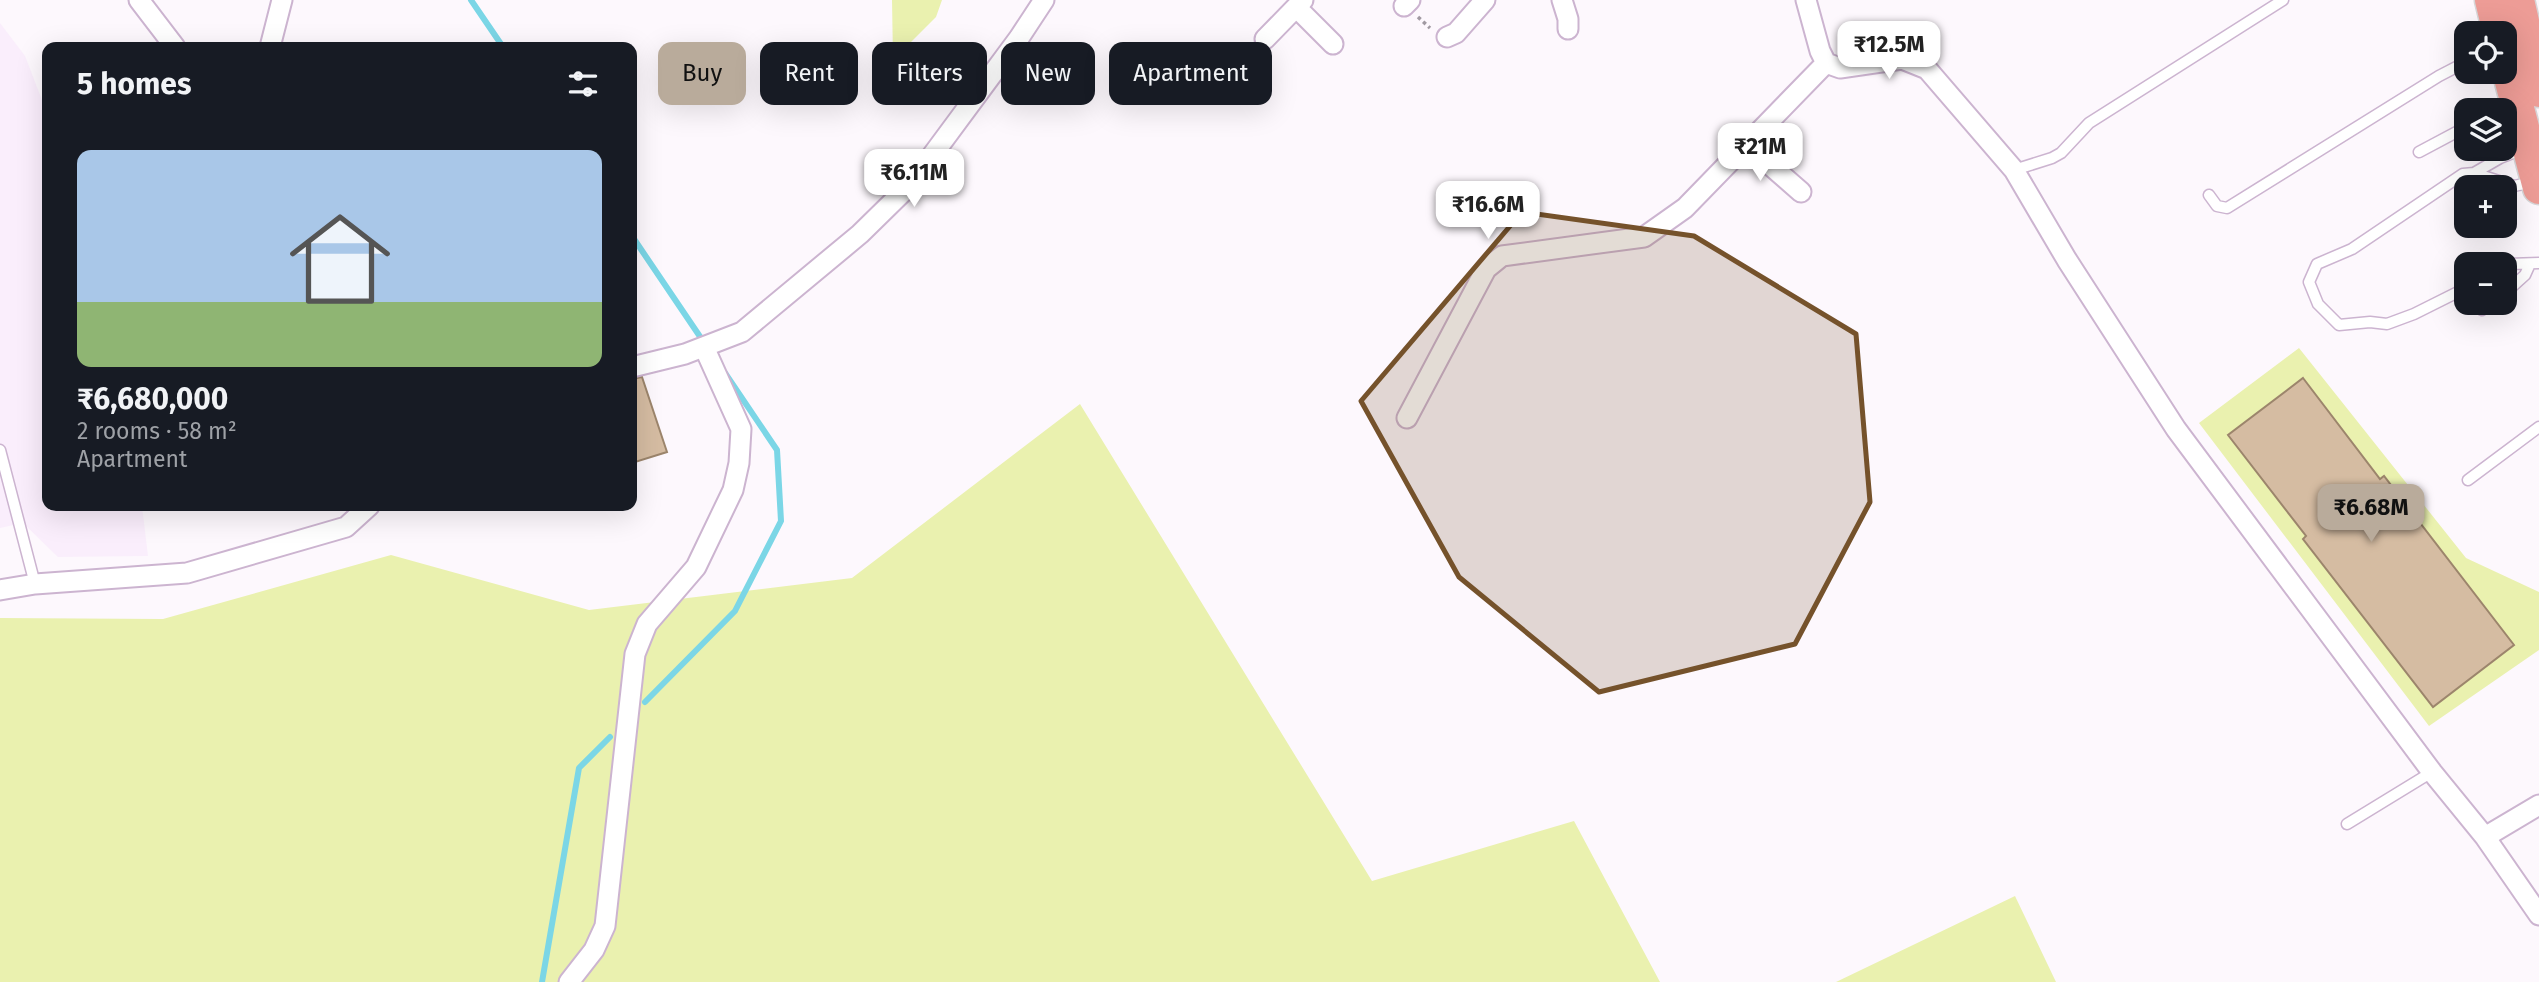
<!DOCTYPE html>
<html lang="en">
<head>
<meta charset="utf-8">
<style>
  body { margin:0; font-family:"Fira Sans",sans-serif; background:#20242c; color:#f1f3f6; height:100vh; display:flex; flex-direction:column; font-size:26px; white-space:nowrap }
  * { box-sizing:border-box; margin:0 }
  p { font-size:23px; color:#9ea1a6 }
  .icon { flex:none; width:38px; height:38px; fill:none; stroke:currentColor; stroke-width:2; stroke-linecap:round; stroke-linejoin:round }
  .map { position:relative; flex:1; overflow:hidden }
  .drawer { position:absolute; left:42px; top:42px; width:595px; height:469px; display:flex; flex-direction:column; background:#171b24; border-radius:14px; box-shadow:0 7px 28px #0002 }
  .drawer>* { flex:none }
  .top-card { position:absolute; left:658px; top:42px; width:665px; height:63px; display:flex; gap:14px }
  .fabs { position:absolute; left:2454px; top:21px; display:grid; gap:14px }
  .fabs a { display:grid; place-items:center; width:63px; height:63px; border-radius:14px; background:#171b24; box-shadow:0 7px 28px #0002; font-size:35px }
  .price { position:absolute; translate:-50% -60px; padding:0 16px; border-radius:14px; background:#fff; color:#222; font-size:23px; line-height:46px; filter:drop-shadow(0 2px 4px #0008) }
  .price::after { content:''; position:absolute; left:50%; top:42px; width:21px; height:16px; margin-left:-10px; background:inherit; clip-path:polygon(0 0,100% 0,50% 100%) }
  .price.on { background:#b9ab9b; color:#111 }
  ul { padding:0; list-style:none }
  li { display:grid; align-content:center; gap:14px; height:371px; padding:0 35px }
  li+li { border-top:2px solid #363941 }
  li span { display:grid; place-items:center; height:217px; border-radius:14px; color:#555 }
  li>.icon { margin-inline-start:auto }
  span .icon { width:126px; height:126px; fill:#fffc; stroke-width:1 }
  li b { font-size:30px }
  h2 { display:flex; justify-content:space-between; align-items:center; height:84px; padding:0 35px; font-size:30px }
  .pill { padding:0 24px; border-radius:14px; background:#171b24; box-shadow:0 7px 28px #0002; font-size:24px; line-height:63px }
  .pill.on { background:#b9ab9b; color:#111 }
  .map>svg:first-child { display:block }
  .built { fill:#faeefc }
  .green { fill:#eaf1af }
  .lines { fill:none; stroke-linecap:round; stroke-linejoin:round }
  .stream { stroke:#7bd6e6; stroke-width:6 }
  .building { fill:#d5bca2; stroke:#9c856c; stroke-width:2 }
  .lane-casing { stroke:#ccb4d0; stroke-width:13 }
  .street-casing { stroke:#ccb4d0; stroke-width:23 }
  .primary-casing { stroke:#d8d6d8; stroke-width:35 }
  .path { stroke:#a19aa2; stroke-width:3.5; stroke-dasharray:3.5 3.5; stroke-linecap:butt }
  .lane { stroke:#fff; stroke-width:10 }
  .street { stroke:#fff; stroke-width:19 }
  .primary { stroke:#ed9c96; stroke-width:32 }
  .marked { fill:#75522b; fill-opacity:0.2; stroke:#75522b; stroke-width:5; stroke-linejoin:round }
</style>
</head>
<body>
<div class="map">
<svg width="2539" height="982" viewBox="0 0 2539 982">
  <rect width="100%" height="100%" fill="#fdf8fd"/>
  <path class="built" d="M0 23 25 56 47 113V506H142L148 556 58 557 23 523 0 528Z"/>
  <path class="green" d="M892 0H942L936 17 893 60Z
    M2299 348 2466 558 2539 592V650L2429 726 2199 423Z
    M1080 404 1372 881 1574 821 1660 982H0V618L163 619 391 555 589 610 852 578Z
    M2015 896 2056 982H1836Z"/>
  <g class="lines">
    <path class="stream" d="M471 0 503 47
      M632 236 705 344
      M645 702 735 611 781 521 777 450 725 373
      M542 982 579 768 610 737"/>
  </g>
  <path class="building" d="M642 377 667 452 632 463V379Z
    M2303 378 2380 479 2384 476 2514 645 2433 707 2303 539 2306 536 2228 435Z"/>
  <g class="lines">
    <g class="lane-casing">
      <path id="lane" d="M2419 152 2466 127
        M2014 170 2052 158 2061 153 2089 123 2283 0
        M2474 173 2500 158 2523 149
        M2209 195 2217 206 2227 208 2439 76 2466 62
        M2504 266 2508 264 2539 263
        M2466 288 2414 314 2387 324 2370 322 2339 325 2318 304 2309 282 2317 264 2352 249 2463 174 2474 173 2514 186 2533 182
        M2504 294 2525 275 2530 264
        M2482 310 2492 303
        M0 450 35 584
        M2468 480 2539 427
        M2347 824 2432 772"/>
    </g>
    <g class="street-casing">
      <path id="street" d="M139 0 175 47
        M1562 0 1568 19V29
        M1806 0 1820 51 1826 63 1840 68 1902 59 1927 69 2014 170 2067 260 2176 429 2432 772 2485 837 2539 915
        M1404 6 1410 0
        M1297 8 1333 44
        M1447 37 1456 33 1485 0
        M1265 39 1303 0
        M270 47 282 0
        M1746 144 1801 192
        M632 367 685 354 742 332 860 234 911 184 1019 38 1044 0
        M1407 418 1486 269 1502 256 1644 237 1685 208 1826 63
        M0 590 35 584 187 573 346 527 369 506
        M2485 837 2539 805
        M569 982 594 950 605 926 635 654 647 624 696 567 733 490 739 463 741 429 704 347"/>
    </g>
    <g class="primary-casing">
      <path id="primary" d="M2491 0 2499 33
        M2518 0 2539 91
        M2504 55 2539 188"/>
    </g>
    <path class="path" d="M1418 17 1430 28"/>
    <use href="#lane" class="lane"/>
    <use href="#street" class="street"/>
    <use href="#primary" class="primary"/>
  </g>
  <path class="marked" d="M1522 212 1694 236 1856 334 1870 502 1795 644 1599 692 1459 577 1361 401Z"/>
</svg>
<div class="fabs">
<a><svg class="icon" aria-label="locate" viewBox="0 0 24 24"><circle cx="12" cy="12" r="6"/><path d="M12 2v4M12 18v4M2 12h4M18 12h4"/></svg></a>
<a><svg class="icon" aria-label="layers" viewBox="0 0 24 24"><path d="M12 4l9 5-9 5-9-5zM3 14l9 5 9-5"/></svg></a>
<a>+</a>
<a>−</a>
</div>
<b class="price" style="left:1889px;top:81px">₹12.5M</b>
<b class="price" style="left:1760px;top:183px">₹21M</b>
<b class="price" style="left:914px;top:209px">₹6.11M</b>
<b class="price" style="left:1488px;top:241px">₹16.6M</b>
<b class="price on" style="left:2371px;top:544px">₹6.68M</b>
<div class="top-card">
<a class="pill on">Buy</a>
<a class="pill">Rent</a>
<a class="pill">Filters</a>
<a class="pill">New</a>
<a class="pill">Apartment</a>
</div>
<section class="drawer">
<h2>5 homes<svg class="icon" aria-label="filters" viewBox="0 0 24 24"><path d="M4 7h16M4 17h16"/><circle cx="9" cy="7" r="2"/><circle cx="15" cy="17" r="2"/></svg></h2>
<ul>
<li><span style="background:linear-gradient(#a9c7e8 70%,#8fb573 0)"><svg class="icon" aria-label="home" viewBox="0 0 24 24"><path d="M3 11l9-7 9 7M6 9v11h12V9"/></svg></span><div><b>₹6,680,000</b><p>2 rooms · 58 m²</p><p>Apartment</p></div></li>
</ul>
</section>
</div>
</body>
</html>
